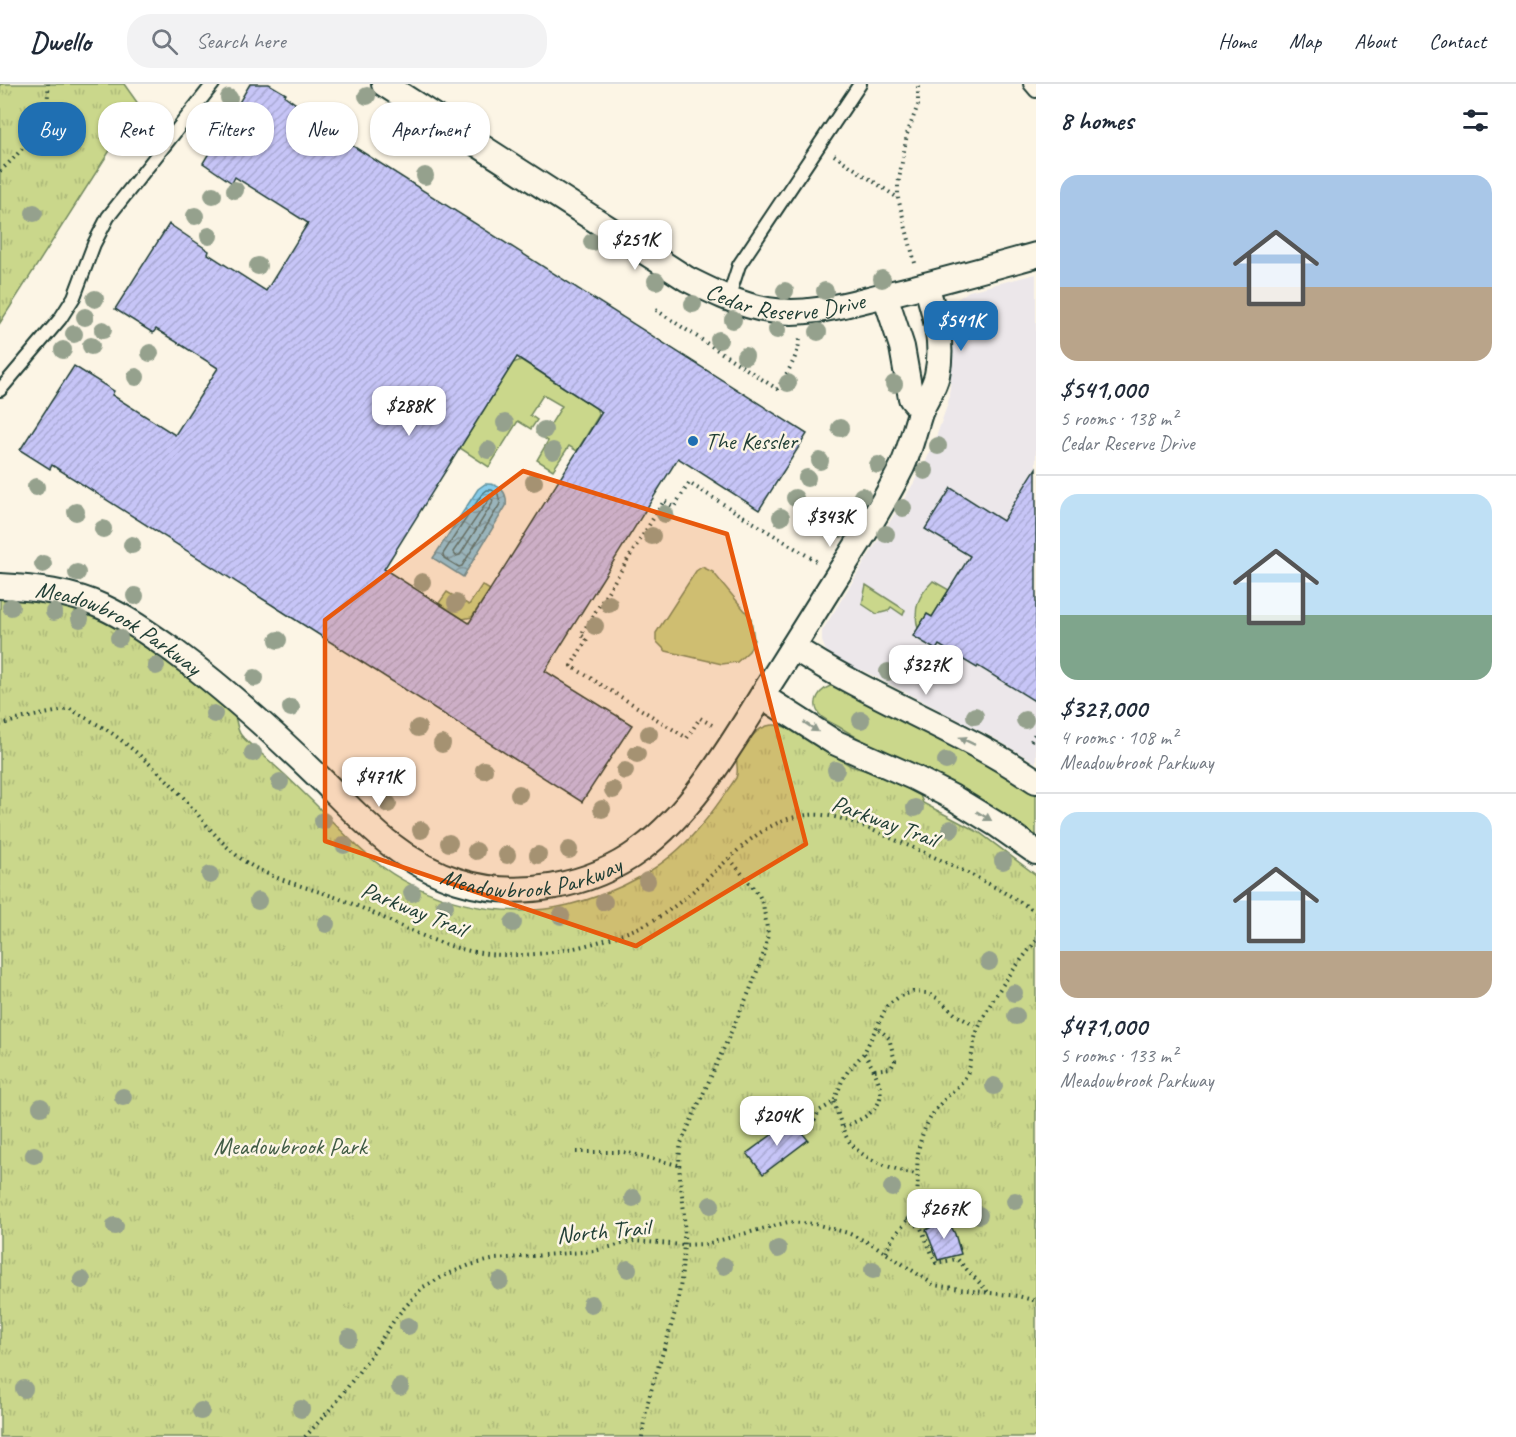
<!DOCTYPE html>
<html lang="en">
<head>
<meta charset="utf-8">
<style>
  body { margin:0; font-family:Caveat,sans-serif; background:#f2f2f3; color:#1f2937; height:100vh; display:flex; flex-direction:column; font-size:22px; white-space:nowrap }
  * { box-sizing:border-box; margin:0 }
  p { font-size:20px; color:#747a83 }
  .icon { flex:none; width:33px; height:33px; fill:none; stroke:currentColor; stroke-width:2; stroke-linecap:round; stroke-linejoin:round }
  .map { position:relative; flex:1; overflow:hidden }
  .panel { display:flex; flex-direction:column; background:#fff; width:480px }
  .panel>* { flex:none }
  .guide { position:absolute; left:18px; top:18px; width:570px; height:54px; display:flex; gap:12px }
  .price { position:absolute; translate:-50% -51px; padding:0 14px; border-radius:12px; background:#fff; color:#222; font-size:20px; line-height:39px; filter:drop-shadow(0 2px 3px #0008) }
  .price::after { content:''; position:absolute; left:50%; top:36px; width:18px; height:14px; margin-left:-9px; background:inherit; clip-path:polygon(0 0,100% 0,50% 100%) }
  .price.active { background:#1f6fb2; color:#fff }
  ul { padding:0; list-style:none }
  li { display:grid; align-content:center; gap:12px; height:318px; padding:0 24px }
  li+li { border-top:2px solid #e0e1e3 }
  li span { display:grid; place-items:center; height:186px; border-radius:18px; color:#555 }
  li>.icon { margin-inline-start:auto }
  span .icon { width:108px; height:108px; fill:#fffc; stroke-width:1 }
  li b { font-size:26px }
  h2 { display:flex; justify-content:space-between; align-items:center; height:72px; padding:0 24px; font-size:26px }
  .chip { padding:0 21px; border-radius:24px; background:#fff; box-shadow:0 2px 4px #0004; font-size:21px; line-height:54px }
  .chip.active { background:#1f6fb2; color:#fff }
  header { display:flex; align-items:center; gap:36px; box-sizing:border-box; height:84px; padding:0 30px; background:#fff; border-bottom:2px solid #e0e1e3 }
  header strong { font-size:28px }
  nav { display:flex; gap:33px; margin-inline-start:auto; font-size:21px }
  .search { width:420px; height:54px; background:#f2f2f3; display:flex; align-items:center; gap:15px; box-sizing:border-box; padding:0 21px; border-radius:24px; color:#747a83; font-size:22px }
  main { display:flex; flex:1; min-height:0 }
  .map>svg:first-child { display:block }
  .built { fill:#ece7ea }
  .grass { fill:#cad78b; stroke:#748a60; stroke-width:1.5 }
  .park { fill:url(#park-tufts); stroke:#748a60; stroke-width:1.5 }
  .water { fill:url(#water-waves); stroke:#5d92a0; stroke-width:1.5 }
  .lines { fill:none; stroke-linecap:round; stroke-linejoin:round }
  .shore { stroke:#49767c; stroke-width:1.5 }
  .building { fill:url(#building-hatch); stroke:#1f3d34; stroke-width:1.5; fill-rule:evenodd }
  .service-casing { stroke:#1f3d34; stroke-width:16 }
  .minor-casing { stroke:#1f3d34; stroke-width:28 }
  .path { stroke:#1f3d34; stroke-width:4; stroke-dasharray:1.5 4.5; stroke-linecap:butt }
  .service { stroke:#fcf5e5; stroke-width:12 }
  .minor { stroke:#fcf5e5; stroke-width:24 }
  .tree { fill:#95a18d }
  .oneway { fill:#8e998c }
  .marked { fill:#e8590c; fill-opacity:0.2; stroke:#e8590c; stroke-width:4.5; stroke-linejoin:round }
  .poi-dot { fill:#1f6fb2; stroke:#fcf5e5; stroke-width:2 }
  .labels { text-anchor:middle; dominant-baseline:central; stroke-width:5; stroke-linejoin:round; paint-order:stroke }
  .street-label { font-size:24px; fill:#1f3d34; stroke:#fcf5e5 }
  .poi-label { font-size:24px; fill:#1f3d34; stroke:#fcf5e5; text-anchor:start }
  .park-label { font-size:24px; fill:#415c45; stroke:#fcf5e5 }
</style>
</head>
<body>
<header>
<strong>Dwello</strong>
<div class="search"><svg class="icon" aria-label="search" viewBox="0 0 24 24"><circle cx="10" cy="10" r="6"/><path d="M15 15l6 6"/></svg>Search here</div>
<nav><a>Home</a><a>Map</a><a>About</a><a>Contact</a></nav>
</header>
<main>
<div class="map">
<svg width="1036" height="1353" viewBox="0 0 1036 1353">
  <defs>
    <pattern id="park-tufts" width="24" height="20" patternUnits="userSpaceOnUse" patternTransform="scale(1.5)"><rect width="24" height="20" fill="#cad78b"/><path d="M3 7l-1-3M5 7V3M7 7l1-3M15 17l-1-3M17 17v-4M19 17l1-3" fill="none" stroke="#adb979"/></pattern>
    <pattern id="water-waves" width="16" height="10" patternUnits="userSpaceOnUse" patternTransform="scale(1.5)"><rect width="16" height="10" fill="#87cbe8"/><path d="M0 5q4-4 8 0t8 0" fill="none" stroke="#6ea6bd"/></pattern>
    <pattern id="building-hatch" width="6" height="6" patternUnits="userSpaceOnUse" patternTransform="scale(1.5)"><rect width="6" height="6" fill="#c7c5f7"/><path d="M-1 1l2-2M0 6l6-6M5 7l2-2" fill="none" stroke="#aaaad4"/></pattern>
  </defs>
  <rect width="100%" height="100%" fill="#fcf5e5"/>
  <filter id="ink" filterUnits="userSpaceOnUse"><feTurbulence type="fractalNoise" baseFrequency=".0167" numOctaves="2"/><feDisplacementMap in="SourceGraphic" scale="12" xChannelSelector="R" yChannelSelector="G"/><feConvolveMatrix kernelMatrix="1 2 1 2 8 2 1 2 1" color-interpolation-filters="sRGB"/></filter>
  <g filter="url(#ink)">
    <path class="built" d="M1036 190V679L994 654 862 586H849L832 573 825 565 822 557V547L923 384 935 356 948 319 951 294 948 227 953 218 969 207Z"/>
    <path class="grass" d="M521 276 596 324 599 331 577 367 569 362 553 386 537 376 548 357 536 349 542 339 549 343 562 322 543 311 530 331 537 336 531 345 518 337 489 383 460 364 513 279Z
      M702 483 713 488 751 534 754 556 749 567 737 578 722 580 666 567 656 557V549L696 487Z
      M933 497 949 506 932 533 927 530 918 545C913 524 918 512 933 497Z
      M482 501 490 506 472 533 463 535 439 519 447 508 469 521Z
      M866 501 905 526 903 531 891 523 888 527 877 530 862 520Z
      M836 601 880 626 983 677 1036 709V756C1014 739 992 722 968 709 928 687 885 671 846 647 838 642 829 638 822 633 808 620 820 602 836 601Z"/>
    <path class="park" d="M0 0H124L139 21 0 239Z
      M0 515C79 515 119 542 180 588 197 601 217 615 233 630 238 636 236 645 241 651 247 659 257 665 264 672 279 685 293 698 307 712 329 733 348 756 372 775 425 818 501 837 568 821 617 809 665 785 698 745 712 730 724 711 736 694 739 687 736 682 737 675 738 670 744 664 747 659 759 641 773 636 792 646L851 682 890 694 918 706 923 719 980 749 1036 791V1353H0Z"/>
    <path class="water" d="M485 400C499 399 508 408 506 422L463 493 433 474 478 405Z"/>
    <g class="lines">
      <path class="shore" d="M487 406H492L498 410 500 420 462 482 459 483 444 474 443 470 482 410Z
        M490 414 493 416 492 420 460 471 456 472 453 468Z"/>
    </g>
    <path class="building" d="M250 0H269L286 10 285 12 296 20 293 24 807 350 759 426 678 374 545 587 632 641 582 718 52 381 50 385 20 366 74 282 114 307 112 311 175 351 218 284 156 245 153 249 115 225 169 140 209 167 208 170 266 207 308 139 235 93 232 99 203 79ZM517 273 602 328 469 539 384 485Z
      M1036 384V618L978 582 977 584 939 561 936 566 913 552 927 530 932 533 970 472 925 445 951 404 1003 437Z
      M792 1036 808 1056 763 1090 747 1069Z
      M947 1134 955 1150 961 1170 938 1176 926 1146Z"/>
    <g class="lines">
      <g class="service-casing">
        <path id="service" d="M1030 0 1036 7
          M728 215 739 181 860 0
          M0 306 60 235 74 213 94 160 108 133 213 0"/>
      </g>
      <g class="minor-casing">
        <g id="minor">
          <path id="s1" d="M384 0 687 195C713 208 739 221 768 226 808 233 847 220 885 211 936 199 986 185 1036 171"/>
          <path d="M885 211 902 263 911 314 921 326"/>
          <path id="s2" d="M0 502C35 504 71 508 103 523 129 535 152 552 175 568 229 608 276 651 324 698 364 738 402 780 458 797 518 816 590 803 640 766 701 720 736 651 777 588 797 556 817 524 837 492 860 457 883 421 902 383 910 366 914 347 920 329 925 316 934 305 937 291 944 260 935 230 926 201"/>
          <path d="M793 563C870 614 959 645 1036 697"/>
          <path d="M762 612 834 658 915 694 952 713 996 740 1036 768"/>
        </g>
      </g>
      <path class="path" d="M834 71 898 114
        M0 87C24 66 51 34 48 0
        M915 179 898 114V101L907 50 918 21V0
        M656 226 777 305C787 289 798 273 800 254
        M0 641 24 634 70 625C84 633 100 641 113 650 132 664 151 681 168 697 193 722 212 752 240 774 269 796 310 803 343 816 391 835 435 864 488 870 538 875 593 863 640 843 661 834 682 817 699 802 733 773 761 735 808 731 836 728 867 744 893 755 942 776 991 798 1036 828
        M712 641 700 634 687 654 571 582 587 555 581 551 664 417 674 423 689 399 816 477
        M1031 657 1036 648
        M875 986 891 984 895 977 889 954 876 943
        M834 1018C838 1029 841 1043 847 1054 860 1076 893 1085 916 1090
        M843 1043C890 1025 888 1008 864 969
        M803 1050 812 1042 819 1027 834 1018 842 997 848 987 864 969 887 922 900 912 913 908 926 909 937 914 956 931 979 944
        M576 1068H624L678 1081
        M907 1134 921 1144 936 1179 957 1175 989 1209
        M886 1168C891 1150 910 1139 915 1123 921 1102 914 1080 920 1059 924 1043 933 1027 944 1016 951 1008 960 1002 966 992 973 979 971 963 977 948 990 914 1014 885 1036 857
        M305 1353 335 1320 369 1274 397 1232 423 1203 448 1190 470 1181 496 1175 594 1167 634 1157 683 1161 706 1160 788 1138 815 1140 848 1149 874 1161 934 1201 973 1207 1018 1212 1036 1217
        M642 1353C647 1299 674 1251 681 1197 683 1176 685 1153 684 1132 683 1106 676 1086 681 1059L750 906 765 866 768 850 763 820 759 811 730 775"/>
      <use href="#service" class="service"/>
      <use href="#minor" class="minor"/>
    </g>
    <g class="tree">
      <circle cx="367" cy="12" r="9"/>
      <circle cx="229" cy="14" r="9"/>
      <circle cx="398" cy="31" r="9"/>
      <circle cx="210" cy="42" r="9"/>
      <circle cx="425" cy="48" r="9"/>
      <circle cx="398" cy="53" r="9"/>
      <circle cx="425" cy="92" r="9"/>
      <circle cx="235" cy="106" r="9"/>
      <circle cx="213" cy="111" r="9"/>
      <circle cx="34" cy="129" r="9"/>
      <circle cx="195" cy="132" r="9"/>
      <circle cx="209" cy="152" r="9"/>
      <circle cx="592" cy="158" r="9"/>
      <circle cx="258" cy="182" r="9"/>
      <circle cx="882" cy="195" r="9"/>
      <circle cx="656" cy="197" r="9"/>
      <circle cx="785" cy="207" r="9"/>
      <circle cx="825" cy="207" r="9"/>
      <circle cx="95" cy="215" r="9"/>
      <circle cx="693" cy="220" r="9"/>
      <circle cx="85" cy="233" r="9"/>
      <circle cx="733" cy="236" r="9"/>
      <circle cx="103" cy="246" r="9"/>
      <circle cx="777" cy="246" r="9"/>
      <circle cx="818" cy="248" r="9"/>
      <circle cx="74" cy="250" r="9"/>
      <circle cx="719" cy="256" r="9"/>
      <circle cx="91" cy="262" r="9"/>
      <circle cx="63" cy="266" r="9"/>
      <circle cx="150" cy="269" r="9"/>
      <circle cx="745" cy="272" r="9"/>
      <circle cx="136" cy="293" r="9"/>
      <circle cx="788" cy="299" r="9"/>
      <circle cx="894" cy="300" r="9"/>
      <circle cx="505" cy="339" r="9"/>
      <circle cx="840" cy="344" r="9"/>
      <circle cx="544" cy="346" r="9"/>
      <circle cx="938" cy="362" r="9"/>
      <circle cx="488" cy="366" r="9"/>
      <circle cx="553" cy="367" r="9"/>
      <circle cx="820" cy="377" r="9"/>
      <circle cx="878" cy="381" r="9"/>
      <circle cx="925" cy="387" r="9"/>
      <circle cx="807" cy="394" r="9"/>
      <circle cx="534" cy="398" r="9"/>
      <circle cx="36" cy="403" r="9"/>
      <circle cx="862" cy="412" r="9"/>
      <circle cx="795" cy="414" r="9"/>
      <circle cx="903" cy="424" r="9"/>
      <circle cx="76" cy="428" r="9"/>
      <circle cx="665" cy="430" r="9"/>
      <circle cx="781" cy="433" r="9"/>
      <circle cx="103" cy="445" r="9"/>
      <circle cx="841" cy="445" r="9"/>
      <circle cx="886" cy="450" r="9"/>
      <circle cx="652" cy="452" r="9"/>
      <circle cx="132" cy="461" r="9"/>
      <circle cx="43" cy="480" r="9"/>
      <circle cx="77" cy="489" r="9"/>
      <circle cx="422" cy="498" r="9"/>
      <circle cx="135" cy="512" r="9"/>
      <circle cx="456" cy="519" r="9"/>
      <circle cx="609" cy="520" r="9"/>
      <circle cx="11" cy="523" r="9"/>
      <circle cx="54" cy="528" r="9"/>
      <circle cx="80" cy="535" r="9"/>
      <circle cx="595" cy="542" r="9"/>
      <circle cx="119" cy="554" r="9"/>
      <circle cx="278" cy="556" r="9"/>
      <circle cx="156" cy="582" r="9"/>
      <circle cx="888" cy="588" r="9"/>
      <circle cx="255" cy="594" r="9"/>
      <circle cx="291" cy="624" r="9"/>
      <circle cx="214" cy="630" r="9"/>
      <circle cx="975" cy="632" r="9"/>
      <circle cx="861" cy="636" r="9"/>
      <circle cx="1025" cy="636" r="9"/>
      <circle cx="418" cy="644" r="9"/>
      <circle cx="649" cy="650" r="9"/>
      <circle cx="442" cy="660" r="9"/>
      <circle cx="253" cy="669" r="9"/>
      <circle cx="637" cy="670" r="9"/>
      <circle cx="946" cy="677" r="9"/>
      <circle cx="484" cy="686" r="9"/>
      <circle cx="836" cy="686" r="9"/>
      <circle cx="625" cy="687" r="9"/>
      <circle cx="367" cy="696" r="9"/>
      <circle cx="280" cy="698" r="9"/>
      <circle cx="613" cy="706" r="9"/>
      <circle cx="519" cy="710" r="9"/>
      <circle cx="388" cy="720" r="9"/>
      <circle cx="915" cy="724" r="9"/>
      <circle cx="602" cy="725" r="9"/>
      <circle cx="323" cy="737" r="9"/>
      <circle cx="951" cy="745" r="9"/>
      <circle cx="421" cy="746" r="9"/>
      <circle cx="449" cy="759" r="9"/>
      <circle cx="344" cy="761" r="9"/>
      <circle cx="569" cy="766" r="9"/>
      <circle cx="476" cy="767" r="9"/>
      <circle cx="507" cy="771" r="9"/>
      <circle cx="538" cy="771" r="9"/>
      <circle cx="1003" cy="777" r="9"/>
      <circle cx="210" cy="791" r="9"/>
      <circle cx="647" cy="797" r="9"/>
      <circle cx="412" cy="809" r="9"/>
      <circle cx="258" cy="817" r="9"/>
      <circle cx="604" cy="818" r="9"/>
      <circle cx="445" cy="822" r="9"/>
      <circle cx="561" cy="832" r="9"/>
      <circle cx="513" cy="839" r="9"/>
      <circle cx="326" cy="840" r="9"/>
      <circle cx="989" cy="878" r="9"/>
      <circle cx="1014" cy="909" r="9"/>
      <circle cx="1016" cy="932" r="9"/>
      <circle cx="994" cy="1002" r="9"/>
      <circle cx="123" cy="1013" r="9"/>
      <circle cx="41" cy="1023" r="9"/>
      <circle cx="34" cy="1071" r="9"/>
      <circle cx="892" cy="1104" r="9"/>
      <circle cx="633" cy="1114" r="9"/>
      <circle cx="1015" cy="1117" r="9"/>
      <circle cx="711" cy="1121" r="9"/>
      <circle cx="979" cy="1131" r="9"/>
      <circle cx="115" cy="1142" r="9"/>
      <circle cx="778" cy="1165" r="9"/>
      <circle cx="724" cy="1182" r="9"/>
      <circle cx="628" cy="1185" r="9"/>
      <circle cx="873" cy="1186" r="9"/>
      <circle cx="82" cy="1196" r="9"/>
      <circle cx="500" cy="1197" r="9"/>
      <circle cx="591" cy="1220" r="9"/>
      <circle cx="408" cy="1242" r="9"/>
      <circle cx="349" cy="1254" r="9"/>
      <circle cx="400" cy="1303" r="9"/>
      <circle cx="24" cy="1305" r="9"/>
      <circle cx="301" cy="1325" r="9"/>
      <circle cx="201" cy="1327" r="9"/>
    </g>
    <defs><path id="oneway-solid" d="M-6-.8H1V-3.2L6.5 0L1 3.2V.8H-6Z" transform="scale(1.5)"/></defs>
    <g class="oneway">
      <use href="#oneway-solid" transform="translate(811 643) rotate(33)"/>
      <use href="#oneway-solid" transform="translate(967 657) rotate(-154)"/>
      <use href="#oneway-solid" transform="translate(984 732) rotate(31)"/>
    </g>
  </g>
  <path class="marked" d="M523 387 727 450 806 760 636 862 325 757V536Z"/>
  <circle class="poi-dot" cx="693" cy="357" r="6"/>
  <g class="labels">
    <g class="street-label">
      <text stroke="none"><textPath href="#s1" startOffset="464">Cedar Reserve Drive</textPath></text>
      <text stroke="none"><textPath href="#s2" startOffset="128">Meadowbrook Parkway</textPath></text>
      <text transform="translate(885 737) rotate(20)">Parkway Trail</text>
      <text stroke="none"><textPath href="#s2" startOffset="632">Meadowbrook Parkway</textPath></text>
      <text transform="translate(414 825) rotate(22)">Parkway Trail</text>
      <text transform="translate(603 1147) rotate(-5)">North Trail</text>
    </g>
    <g class="poi-label">
      <text x="705" y="357">The Kessler</text>
    </g>
    <g class="park-label">
      <text x="290" y="1062">Meadowbrook Park</text>
    </g>
  </g>
</svg>
<b class="price" style="left:635px;top:187px">$251K</b>
<b class="price active" style="left:961px;top:268px">$541K</b>
<b class="price" style="left:409px;top:353px">$288K</b>
<b class="price" style="left:830px;top:464px">$343K</b>
<b class="price" style="left:926px;top:612px">$327K</b>
<b class="price" style="left:379px;top:724px">$471K</b>
<b class="price" style="left:777px;top:1063px">$204K</b>
<b class="price" style="left:944px;top:1156px">$267K</b>
<div class="guide">
<a class="chip active">Buy</a>
<a class="chip">Rent</a>
<a class="chip">Filters</a>
<a class="chip">New</a>
<a class="chip">Apartment</a>
</div>
</div>
<section class="panel">
<h2>8 homes<svg class="icon" aria-label="filters" viewBox="0 0 24 24"><path d="M4 7h16M4 17h16"/><circle cx="9" cy="7" r="2"/><circle cx="15" cy="17" r="2"/></svg></h2>
<ul>
<li><span style="background:linear-gradient(#a9c7e8 60%,#b9a48a 0)"><svg class="icon" aria-label="home" viewBox="0 0 24 24"><path d="M3 11l9-7 9 7M6 9v11h12V9"/></svg></span><div><b>$541,000</b><p>5 rooms · 138 m²</p><p>Cedar Reserve Drive</p></div></li>
<li><span style="background:linear-gradient(#bfe0f5 65%,#7fa58c 0)"><svg class="icon" aria-label="home" viewBox="0 0 24 24"><path d="M3 11l9-7 9 7M6 9v11h12V9"/></svg></span><div><b>$327,000</b><p>4 rooms · 108 m²</p><p>Meadowbrook Parkway</p></div></li>
<li><span style="background:linear-gradient(#bfe0f5 75%,#b9a48a 0)"><svg class="icon" aria-label="home" viewBox="0 0 24 24"><path d="M3 11l9-7 9 7M6 9v11h12V9"/></svg></span><div><b>$471,000</b><p>5 rooms · 133 m²</p><p>Meadowbrook Parkway</p></div></li>
</ul>
</section>
</main>
</body>
</html>
